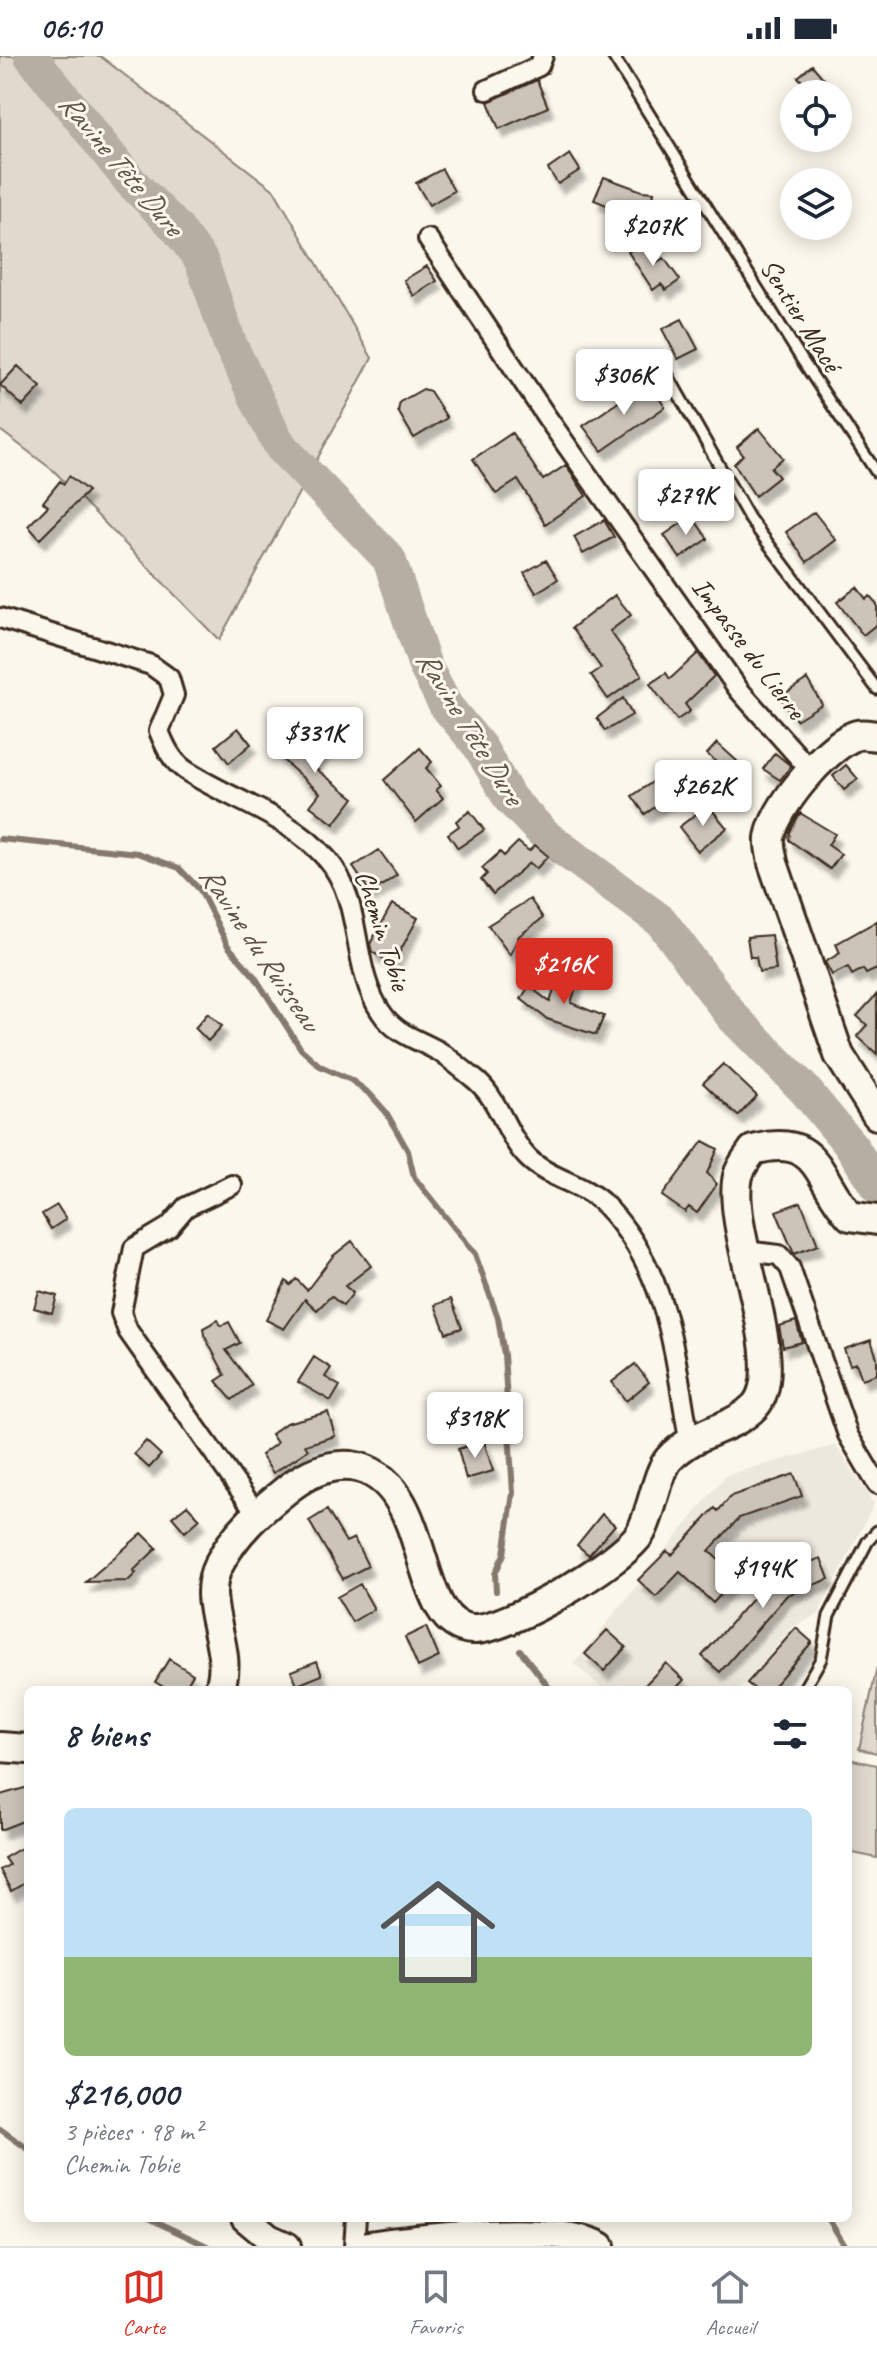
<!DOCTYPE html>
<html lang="fr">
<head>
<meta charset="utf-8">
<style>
  body { margin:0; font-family:Caveat,sans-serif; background:#f2f2f3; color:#1f2937; height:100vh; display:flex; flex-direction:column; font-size:30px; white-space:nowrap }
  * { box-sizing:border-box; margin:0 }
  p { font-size:26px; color:#747a83 }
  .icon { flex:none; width:44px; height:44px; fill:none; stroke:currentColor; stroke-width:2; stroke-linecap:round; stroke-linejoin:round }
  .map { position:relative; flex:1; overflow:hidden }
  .drawer { position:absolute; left:24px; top:1630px; width:828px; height:536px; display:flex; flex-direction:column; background:#fff; border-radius:12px; box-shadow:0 4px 20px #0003 }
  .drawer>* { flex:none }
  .buttons { position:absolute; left:780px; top:24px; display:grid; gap:16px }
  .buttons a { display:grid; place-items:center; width:72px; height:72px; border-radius:50%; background:#fff; box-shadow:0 4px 20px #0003; font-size:40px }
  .price { position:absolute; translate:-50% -68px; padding:0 18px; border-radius:8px; background:#fff; color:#222; font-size:26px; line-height:52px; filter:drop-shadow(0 2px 4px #0008) }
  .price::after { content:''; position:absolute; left:50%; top:48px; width:24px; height:18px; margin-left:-12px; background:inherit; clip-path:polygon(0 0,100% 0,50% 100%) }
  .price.on { background:#d93025; color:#fff }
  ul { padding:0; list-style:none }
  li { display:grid; align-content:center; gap:16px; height:424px; padding:0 40px }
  li span { display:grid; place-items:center; height:248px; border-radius:12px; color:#555 }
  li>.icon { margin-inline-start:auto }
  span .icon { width:144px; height:144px; fill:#fffc; stroke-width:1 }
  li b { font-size:34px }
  h2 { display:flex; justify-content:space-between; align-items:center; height:96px; padding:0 40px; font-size:34px }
  .status { display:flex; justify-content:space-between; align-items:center; height:56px; padding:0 40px; background:#fff; direction:ltr }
  .status svg { height:22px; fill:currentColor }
  .tab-bar { display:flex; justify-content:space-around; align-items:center; height:112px; border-top:2px solid #e0e1e3; background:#fff; font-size:22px; color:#747a83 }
  .tab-bar a { display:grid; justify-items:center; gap:4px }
  .tab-bar .on { color:#d93025 }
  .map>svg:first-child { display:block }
  .built { fill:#ede8dd }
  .green { fill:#dfd9ce; stroke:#8d8276; stroke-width:2 }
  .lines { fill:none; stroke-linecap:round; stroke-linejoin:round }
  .stream { stroke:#85796d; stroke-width:6 }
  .river { stroke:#b6aea2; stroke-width:34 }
  .building { fill:#ccc4b9; stroke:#3b2a1e; stroke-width:2; filter:url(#shadow) }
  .lane-casing { stroke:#3b2a1e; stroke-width:15 }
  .street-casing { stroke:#3b2a1e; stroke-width:24 }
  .secondary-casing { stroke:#3b2a1e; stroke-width:32 }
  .primary-casing { stroke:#3b2a1e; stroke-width:34 }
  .lane { stroke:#fbf7ec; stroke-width:9 }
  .street { stroke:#fbf7ec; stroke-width:18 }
  .secondary { stroke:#fbf7ec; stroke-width:26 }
  .primary { stroke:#fbf7ec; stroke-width:28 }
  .labels { text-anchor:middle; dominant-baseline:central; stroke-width:6; stroke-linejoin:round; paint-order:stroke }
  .street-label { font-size:28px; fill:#3b2a1e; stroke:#fbf7ec }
  .water-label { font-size:30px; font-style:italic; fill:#605246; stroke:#fbf7ec }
</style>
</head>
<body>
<div class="status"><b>06:10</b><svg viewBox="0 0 49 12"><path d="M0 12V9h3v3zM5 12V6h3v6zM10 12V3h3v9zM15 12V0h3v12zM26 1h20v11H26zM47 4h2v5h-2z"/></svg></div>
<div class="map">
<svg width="877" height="2190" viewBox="0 0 877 2190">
  <defs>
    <filter id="shadow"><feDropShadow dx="5" dy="9" stdDeviation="2" flood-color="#0004"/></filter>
  </defs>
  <rect width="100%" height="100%" fill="#fbf7ec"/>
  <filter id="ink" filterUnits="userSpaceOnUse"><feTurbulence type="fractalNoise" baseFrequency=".0125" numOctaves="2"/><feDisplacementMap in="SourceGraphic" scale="16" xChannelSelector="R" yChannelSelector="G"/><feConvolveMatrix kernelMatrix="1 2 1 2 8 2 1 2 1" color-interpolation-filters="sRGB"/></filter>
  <g filter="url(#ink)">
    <path class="built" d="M836 1389 874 1448 818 1559 794 1570 739 1634H605L574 1608 726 1419Z"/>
    <path class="green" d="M0 0H100L274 134 372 302 219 584 54 415 0 374Z
      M877 1611V1697L859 1693Z
      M848 1703 877 1709V1802L848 1796Z"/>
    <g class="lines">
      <path class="stream" d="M0 783 138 797 179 812 200 834 228 890 255 921 301 993 320 1010 351 1024 370 1038 386 1056 408 1095 414 1121 475 1198 498 1262 504 1299 513 1437 504 1498 495 1518 496 1535
        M520 1594 551 1634
        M0 2073 28 2093
        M148 2162 207 2190
        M828 2162 845 2190"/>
      <path class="river" d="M31 0 130 125 176 171 201 204 230 288 274 379 282 392 389 503 425 610 446 650 480 691 510 743 548 782 661 865 732 960 804 1033 852 1091 877 1131"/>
    </g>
    <path class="building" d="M812 9 830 30 819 38H813L798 21Z
      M537 24 548 51 499 73 488 46Z
      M570 98 580 114 558 128 548 113Z
      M442 113 454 135 429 149 416 127Z
      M604 121 642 135 654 136 651 158 624 156 594 144Z
      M642 186 657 206 664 202 680 224 666 234 661 228 653 234 628 196Z
      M427 210 437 225 414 240 404 224Z
      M682 263 698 293 678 303 662 273Z
      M18 310 41 331 23 350 0 329Z
      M648 326 665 351 602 395 583 370Z
      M423 333 430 335 447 362 414 382 398 355 400 346Z
      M759 372 783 402 771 412 779 421 755 440 734 408 743 399 737 391Z
      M512 377 543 424 566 409 586 440 545 468 518 424 496 438 473 403Z
      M69 420 88 435 40 483 28 470 48 450 43 446 60 425 64 428Z
      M814 456 836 484 807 506 786 476Z
      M692 460 708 483 680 502 664 479Z
      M604 464 614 481 583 498 574 481Z
      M546 504 558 523 536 537 524 517Z
      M857 531 866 543 870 540 877 548V568L863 579 837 546Z
      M615 539 631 559 610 575 642 619 608 643 591 619 601 612 572 572Z
      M698 597 714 620 685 648 690 655 677 664 650 628 666 617 670 623Z
      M807 623 822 648 796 664 780 641Z
      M623 642 632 659 605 675 597 662Z
      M301 671 325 693 311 709 354 742 334 768 310 750 320 737 277 699Z
      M238 672 251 688 229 707 216 690Z
      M717 687 737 705 727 716 707 698Z
      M420 692 432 706 426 712 441 730 436 734 443 742 416 766 384 724Z
      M775 697 791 710 780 724 763 713Z
      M846 709 858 723 844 734 833 720Z
      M657 723 669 741 645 758 632 740Z
      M708 749 727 772 698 795 679 771Z
      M470 755 484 774 458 792 448 778 459 770 456 765Z
      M800 757 835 778 828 789 841 798 830 813 789 784 790 776Z
      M518 786 529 795 535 789 548 800 536 813 529 807 493 838 481 824 487 818 482 812 500 796 504 800Z
      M379 794 397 819 371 837 353 811Z
      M530 843 543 862 519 880 510 899 488 869Z
      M392 848 418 862 393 908 372 896 370 888Z
      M877 865V913L866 918 863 913 852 919 848 911 832 919 825 906 840 897 836 888Z
      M771 879 776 914 759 916 756 901H750L747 881Z
      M560 916 579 922 571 947 604 960 596 979 547 963 521 943 529 930 550 946Z
      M877 938V998L857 980 867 969 857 960Z
      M208 957 222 970 208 985 195 972Z
      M723 1008 757 1040 738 1060 703 1027Z
      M703 1085 718 1093 707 1117 717 1128 697 1157 689 1151 685 1156 662 1140Z
      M801 1146 818 1189 794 1198 776 1155Z
      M57 1149 66 1163 51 1173 42 1158Z
      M352 1185 371 1210 345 1230 353 1237 343 1250 331 1240 317 1254 305 1243 284 1273 266 1264 286 1225 290 1229 296 1223 307 1234 333 1200Z
      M39 1235 57 1240 52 1257 34 1252Z
      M451 1243 462 1272 446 1277 435 1249Z
      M218 1264 221 1270 229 1266 240 1287 226 1294 252 1329 232 1344 216 1325 225 1319 204 1279 203 1272Z
      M796 1265 802 1286 783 1291 779 1270Z
      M871 1284 877 1302V1318L862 1323 856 1307 850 1309 844 1293Z
      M314 1301 331 1312 325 1321 340 1330 331 1345 298 1326Z
      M635 1308 649 1326 626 1345 612 1326Z
      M328 1356 335 1380 305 1389 308 1394 273 1417 261 1399 277 1387 271 1378 286 1367Z
      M146 1385 161 1399 149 1412 134 1398Z
      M484 1385 493 1415 466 1423 458 1393Z
      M794 1418 802 1440 739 1462 709 1495 737 1521 713 1547 680 1516 656 1541 638 1524 667 1495 672 1499 715 1452 718 1455 731 1440Z
      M187 1449 200 1463 185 1476 172 1461Z
      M327 1454 346 1486 354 1482 368 1510 343 1523 309 1465Z
      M602 1458 615 1469 589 1499 577 1489Z
      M142 1477 157 1492 133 1515 136 1517 128 1525 86 1526Z
      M821 1502 829 1523 787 1539 720 1616 702 1600 772 1520Z
      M360 1528 374 1553 352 1566 337 1541Z
      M426 1571 439 1601 418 1611 405 1581Z
      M796 1572 812 1586 770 1634H756L747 1627Z
      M607 1574 626 1591 604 1615 585 1598Z
      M169 1603 193 1618 183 1634H169L155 1626Z
      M317 1605 322 1619 297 1629 291 1615Z
      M666 1607 684 1624 674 1634H640Z
      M28 1731V1763L0 1774V1739Z
      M28 1788V1825L11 1835 0 1814 9 1809 4 1802Z"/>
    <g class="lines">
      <g class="lane-casing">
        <path id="lane" d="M613 0 802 304 877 417
          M663 311 749 462 877 633
          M803 1634 821 1603 829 1560 868 1485 877 1475"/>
      </g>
      <g class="street-casing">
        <path id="street" d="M487 34 539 10 543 0
          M428 183 546 360 739 634 811 715
          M0 562 151 609 169 622 174 639 159 675C165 690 171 704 185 714 234 746 287 758 327 803 364 845 350 911 381 956 396 979 418 983 440 996 453 1005 466 1016 478 1026 500 1046 507 1081 528 1102 549 1123 583 1127 605 1149 669 1216 674 1297 689 1383
          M232 1129 186 1151 169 1171 134 1192 121 1257 128 1275 257 1458
          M745 1195 779 1199 790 1212 848 1379 877 1428
          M354 2190 356 2162"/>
      </g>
      <g class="secondary-casing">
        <path id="secondary" d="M245 2162 269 2182 287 2190
          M362 2190C413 2182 559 2166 601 2190"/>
      </g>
      <g class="primary-casing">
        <path id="primary" d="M877 680C869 679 859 677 852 681 824 694 775 751 770 782 769 790 772 800 773 807L839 999 877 1059
          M219 1634C236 1593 198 1549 218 1510 235 1476 261 1454 290 1431 307 1418 329 1408 351 1410 435 1421 409 1569 472 1573 505 1576 625 1505 641 1476 652 1456 657 1417 669 1403 697 1373 731 1375 755 1350 791 1310 725 1174 738 1120 740 1111 748 1101 753 1094 820 1076 815 1121 850 1160L877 1164
          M0 1691 28 1693"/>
      </g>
      <use href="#lane" class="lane"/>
      <use href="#street" class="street"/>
      <use href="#secondary" class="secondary"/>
      <use href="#primary" class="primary"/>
    </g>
  </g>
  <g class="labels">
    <g class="street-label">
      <text transform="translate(801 259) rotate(58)">Sentier Macé</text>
      <text transform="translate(749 592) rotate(53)">Impasse du Lierre</text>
      <text transform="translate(383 874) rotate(72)">Chemin Tobie</text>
    </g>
    <g class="water-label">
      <text transform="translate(121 108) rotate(50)">Ravine Tête Dure</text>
      <text transform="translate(470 671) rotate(58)">Ravine Tête Dure</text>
      <text transform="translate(260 892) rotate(56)">Ravine du Ruisseau</text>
    </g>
  </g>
</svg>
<div class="buttons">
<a><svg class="icon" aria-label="locate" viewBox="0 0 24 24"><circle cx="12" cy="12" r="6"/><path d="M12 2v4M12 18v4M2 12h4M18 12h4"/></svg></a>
<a><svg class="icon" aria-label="layers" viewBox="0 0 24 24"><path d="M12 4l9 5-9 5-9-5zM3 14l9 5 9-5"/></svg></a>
</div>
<b class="price" style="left:653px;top:212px">$207K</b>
<b class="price" style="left:624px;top:361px">$306K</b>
<b class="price" style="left:686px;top:481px">$279K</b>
<b class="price" style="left:315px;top:719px">$331K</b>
<b class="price" style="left:703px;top:772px">$262K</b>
<b class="price on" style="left:564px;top:950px">$216K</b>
<b class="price" style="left:475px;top:1404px">$318K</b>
<b class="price" style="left:763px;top:1554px">$194K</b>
<section class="drawer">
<h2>8 biens<svg class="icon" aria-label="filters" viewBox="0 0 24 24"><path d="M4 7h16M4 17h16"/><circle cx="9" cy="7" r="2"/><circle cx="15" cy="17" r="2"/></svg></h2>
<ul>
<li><span style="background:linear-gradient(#bfe0f5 60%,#8fb573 0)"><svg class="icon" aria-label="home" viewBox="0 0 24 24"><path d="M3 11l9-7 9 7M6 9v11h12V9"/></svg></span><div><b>$216,000</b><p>3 pièces · 98 m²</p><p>Chemin Tobie</p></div></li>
</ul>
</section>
</div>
<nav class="tab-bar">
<a class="on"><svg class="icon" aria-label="map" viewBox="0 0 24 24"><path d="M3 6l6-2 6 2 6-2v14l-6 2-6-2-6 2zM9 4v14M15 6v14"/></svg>Carte</a>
<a><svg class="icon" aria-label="saved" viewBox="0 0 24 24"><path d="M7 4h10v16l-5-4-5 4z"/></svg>Favoris</a>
<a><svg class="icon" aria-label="home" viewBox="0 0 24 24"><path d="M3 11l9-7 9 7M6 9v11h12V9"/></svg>Accueil</a>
</nav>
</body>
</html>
